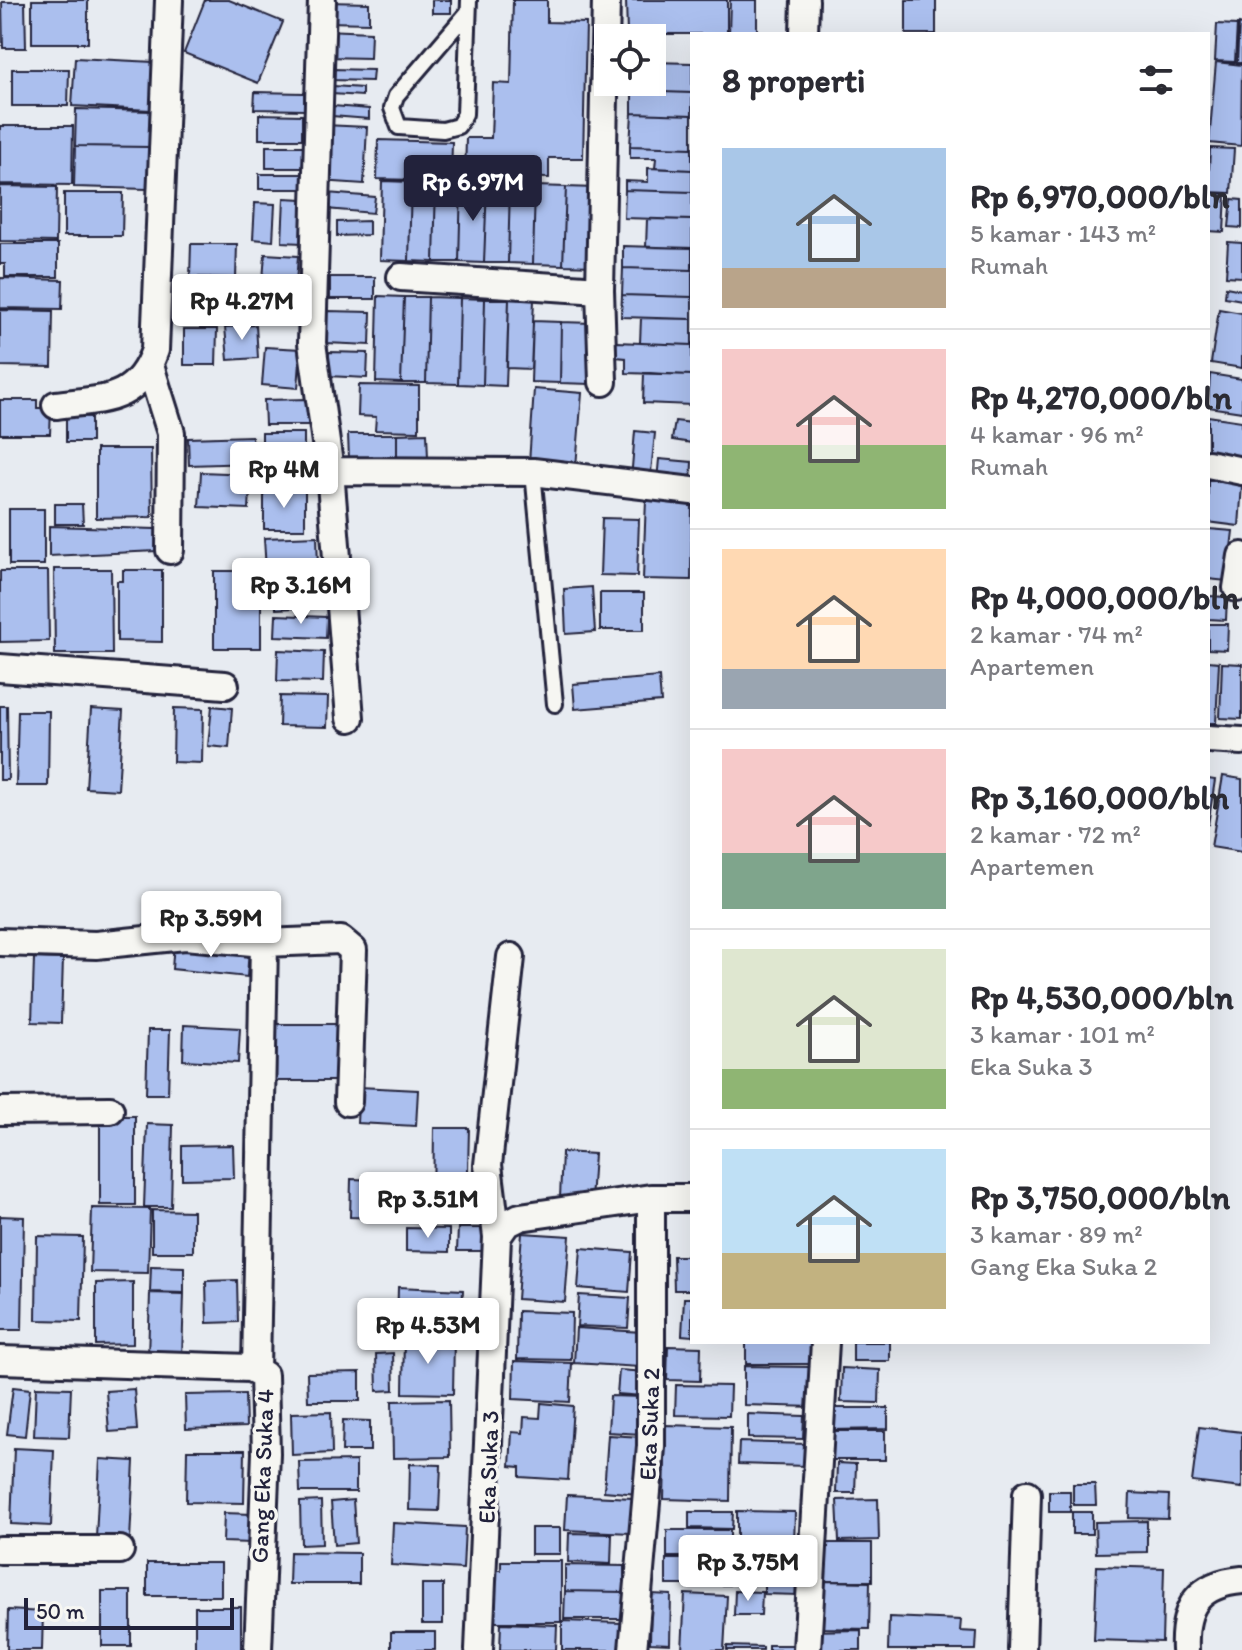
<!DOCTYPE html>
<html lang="id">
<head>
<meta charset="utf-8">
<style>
  body { margin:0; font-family:Itim,sans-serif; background:#f2f2f3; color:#2b2b33; height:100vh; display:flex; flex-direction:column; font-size:30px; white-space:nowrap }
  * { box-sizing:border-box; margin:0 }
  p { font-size:26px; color:#7c7c81 }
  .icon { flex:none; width:44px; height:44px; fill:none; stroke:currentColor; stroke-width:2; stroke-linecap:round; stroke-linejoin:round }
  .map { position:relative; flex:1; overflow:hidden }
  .sheet { position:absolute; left:690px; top:32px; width:520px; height:1312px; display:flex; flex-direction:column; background:#fff; border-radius:0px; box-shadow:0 8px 32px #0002 }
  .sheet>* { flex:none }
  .buttons { position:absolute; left:594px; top:24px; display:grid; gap:16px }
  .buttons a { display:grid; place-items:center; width:72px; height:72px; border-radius:0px; background:#fff; box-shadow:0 8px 32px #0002; font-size:40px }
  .scale { position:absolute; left:24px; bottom:20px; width:210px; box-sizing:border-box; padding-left:8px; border:4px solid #22223b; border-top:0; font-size:22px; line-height:28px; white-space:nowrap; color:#22223b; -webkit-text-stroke:6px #f6f6f2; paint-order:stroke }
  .price { position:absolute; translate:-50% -68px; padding:0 18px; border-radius:8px; background:#fff; color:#222; font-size:26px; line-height:52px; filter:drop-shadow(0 2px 4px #0008) }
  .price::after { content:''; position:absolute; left:50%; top:48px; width:24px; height:18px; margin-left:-12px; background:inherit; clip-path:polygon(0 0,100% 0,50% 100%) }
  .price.active { background:#22223b; color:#fff }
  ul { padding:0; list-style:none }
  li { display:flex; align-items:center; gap:24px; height:200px; padding:0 32px }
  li+li { border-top:2px solid #e1e1e2 }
  li span { display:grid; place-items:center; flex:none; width:224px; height:160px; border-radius:0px; color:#555 }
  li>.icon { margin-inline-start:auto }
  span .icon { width:96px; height:96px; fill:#fffc; stroke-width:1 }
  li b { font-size:34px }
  h2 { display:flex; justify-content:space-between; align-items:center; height:96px; padding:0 32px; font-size:34px }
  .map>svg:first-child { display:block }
  .building { fill:#abbfee; stroke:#22223b; stroke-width:2 }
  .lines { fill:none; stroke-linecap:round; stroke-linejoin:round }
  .service-casing { stroke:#22223b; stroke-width:20 }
  .minor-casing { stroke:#22223b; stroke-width:32 }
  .service { stroke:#f6f6f2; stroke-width:14 }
  .minor { stroke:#f6f6f2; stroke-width:26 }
  .labels { text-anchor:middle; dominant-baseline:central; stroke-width:7; stroke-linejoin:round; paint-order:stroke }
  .street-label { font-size:24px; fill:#22223b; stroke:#f6f6f2 }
</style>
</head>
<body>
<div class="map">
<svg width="1242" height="1650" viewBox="0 0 1242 1650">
  <rect width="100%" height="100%" fill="#e7ebf1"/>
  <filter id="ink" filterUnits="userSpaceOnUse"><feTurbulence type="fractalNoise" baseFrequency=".0125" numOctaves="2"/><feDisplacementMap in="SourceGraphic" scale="16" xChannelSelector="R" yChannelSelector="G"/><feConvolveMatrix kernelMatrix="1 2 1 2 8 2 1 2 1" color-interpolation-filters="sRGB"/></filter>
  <g filter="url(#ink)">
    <path class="building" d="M32 0H88V43H32Z
      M205 0H229L283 22 258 83 184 53Z
      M432 0H451V13H432Z
      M513 0H547V22L586 23 583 158H549V178L465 176 466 138H491L493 83 511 84Z
      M626 0H727V34H627Z
      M730 0H757V34H729Z
      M906 0H936V34H906Z
      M2 2H25L26 48H3Z
      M327 2 369 3V23L327 22Z
      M1217 24 1237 25 1235 62 1215 61Z
      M1239 24 1242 25V63H1237Z
      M325 30 371 32 370 58 324 57Z
      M75 58 154 62 151 110 72 106Z
      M652 62 692 63V93L632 91V82H652Z
      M1216 62 1242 65 1241 146 1209 143Z
      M12 69H69L68 106H12Z
      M331 69 373 70 372 81 330 80Z
      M333 86 362 88V96L332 94Z
      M632 91 692 93V115L632 113Z
      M255 92 304 93V110L254 109Z
      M333 106 369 109V119L332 116Z
      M76 109 150 111 149 147 75 146Z
      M632 113 692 115V148L630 146Z
      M259 114 302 115V139H259Z
      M324 125 367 127 364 184 320 181Z
      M0 126H73L72 185 0 184Z
      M378 140 452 142 451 181 377 179Z
      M75 146 149 147 148 189 74 187Z
      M266 146H303V168H266Z
      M630 146 692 148V170L655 168 656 158H630Z
      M1210 148 1234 149 1231 193 1208 192Z
      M648 168 692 170V192L625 190V181L648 182Z
      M259 174H306V189H259Z
      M382 181 411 182 409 261 380 260Z
      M411 182 436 183 434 262 409 261Z
      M436 183H461L459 262H434Z
      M461 183 487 184 484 263 459 262Z
      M487 184 510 185 508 263H484Z
      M510 185 535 186 533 264 508 263Z
      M0 186 57 187 56 242 0 241Z
      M535 186 566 187 563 265 533 264Z
      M566 187 595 188 593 266 563 265Z
      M625 190 692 192V220L624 218Z
      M64 193H123L122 236H64Z
      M327 193 375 197 373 213 326 209Z
      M1208 193 1226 194 1224 232 1208 231Z
      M284 198 303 199 302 243 282 242Z
      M1232 199 1242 200V228L1229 227Z
      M255 203 275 204 273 241 253 239Z
      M647 219 692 220V248L646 247Z
      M369 221V235L337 236V222Z
      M1228 242 1242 243V277L1226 276Z
      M0 244H58V277H5V264H0Z
      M191 244H237L236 278 190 277Z
      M623 246 692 248V270L623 268Z
      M265 254 298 256 296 283 263 280Z
      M623 268 692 270V297L622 295Z
      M330 277H375V299H330Z
      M0 278 63 280 62 309 0 308Z
      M1226 287 1242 290V300L1225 297Z
      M622 295 692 297V319L621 317Z
      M378 296 404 297 401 383 376 382Z
      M404 297H428L426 383H401Z
      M428 297 460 298 458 384 426 383Z
      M460 298 485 299 483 385 458 384Z
      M485 299H509L506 386 483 385Z
      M509 299 534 300 531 369 507 368Z
      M1219 309 1242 313V368L1211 363Z
      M0 310 53 311 52 367 0 366Z
      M327 311 371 312 370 345 326 343Z
      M641 318 692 319V345L640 343Z
      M533 321 561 322 560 383 531 382Z
      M561 322 592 323 590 384 560 383Z
      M256 325 258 358 228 360 225 327Z
      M184 329H217L216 365H184Z
      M616 342 692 345V375L626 373V358L616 357Z
      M265 347 301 349 298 388 262 385Z
      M329 352 368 353 367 378 328 376Z
      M644 373 692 375V405L643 403Z
      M1210 374 1242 379V412L1208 407Z
      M359 385 419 386V431L375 430 376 417 358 416Z
      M534 389 582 393 576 467 529 463Z
      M309 399V425H265L264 400Z
      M0 400H37V408H51L50 434H0Z
      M66 416 91 417V442H66Z
      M1208 416 1242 421V465L1208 459Z
      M675 421 692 423V443L672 440Z
      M635 431 655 433 650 482 631 480Z
      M262 433H304V466H262Z
      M427 433 428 458H397V434Z
      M348 434H397V458L349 459Z
      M252 436 253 463 189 465 188 438Z
      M96 449H151L152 517 96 518Z
      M659 459 692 462 691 483 657 481Z
      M201 472 251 474 249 509 199 507Z
      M1208 480 1242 485 1239 526 1208 522Z
      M264 490H305V529H264Z
      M646 499 692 501 691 580 643 579Z
      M55 504H82L83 524H55Z
      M9 509H44V565H9Z
      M602 518 639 519 637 576 600 575Z
      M49 526 156 529 157 551 49 556Z
      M1208 529 1233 531 1227 581 1208 579Z
      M317 536 318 568 266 571 264 538Z
      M54 569H111L112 654H55Z
      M123 570H162V642L117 641V581H123Z
      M0 571H48L49 641 0 642Z
      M214 571H261V648H214Z
      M313 583 314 607 276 609V584Z
      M592 587 595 632 566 634 564 589Z
      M600 593H644V630H600Z
      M1208 596 1227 597 1226 620 1208 619Z
      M276 615 327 617 326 638 275 636Z
      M1208 624H1228L1227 650 1208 649Z
      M278 650 324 652 323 682 277 681Z
      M1208 661 1219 662 1216 723H1208Z
      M1222 663 1242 664V719L1220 718Z
      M659 677 661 702 575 709 573 684Z
      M280 696 328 697 327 727 279 726Z
      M0 706H7L8 780H0Z
      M212 706 232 708 229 748 208 746Z
      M174 708 203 709 202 763 173 762Z
      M91 709 123 711 118 790 86 788Z
      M18 711H49L48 786H16Z
      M1223 776 1242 779V852L1211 847Z
      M1208 779 1215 780 1208 825Z
      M174 942 249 949 247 977 172 969Z
      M34 958 63 959 61 1023 32 1022Z
      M270 1024H347V1081H270Z
      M184 1025 240 1028 238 1063 183 1060Z
      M148 1030H170L168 1094H146Z
      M359 1087 418 1090 416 1126 357 1123Z
      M100 1116H135V1205H100Z
      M147 1124 173 1125 171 1207H144Z
      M434 1128H469L467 1211 433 1210Z
      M233 1145 234 1178 182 1179V1146Z
      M562 1152 594 1154 591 1201 560 1198Z
      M351 1179 404 1181 402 1219 350 1217Z
      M92 1208 150 1209 148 1273 90 1272Z
      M152 1210 193 1211V1252H152Z
      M0 1216 24 1217 22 1330H0Z
      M406 1228 449 1229V1252L406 1251Z
      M458 1228H491V1251H457Z
      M522 1233 570 1236 565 1302 517 1299Z
      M37 1236 83 1237 81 1321 36 1320Z
      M581 1248 632 1252 629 1292 578 1288Z
      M673 1256H692V1290H674Z
      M151 1266 184 1267V1293L150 1292Z
      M237 1280 238 1322 207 1323 206 1281Z
      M133 1282V1344L96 1345V1283Z
      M398 1287 463 1290 461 1332 397 1329Z
      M150 1293 184 1294 182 1358 148 1357Z
      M579 1295 630 1298 628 1328 577 1326Z
      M684 1298H692V1336L682 1335Z
      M518 1311 572 1313 571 1360 517 1359Z
      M576 1328 642 1332 640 1367 574 1363Z
      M404 1337 454 1338 453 1394 403 1393Z
      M746 1342H816V1364H746Z
      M853 1342H890V1361H853Z
      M668 1346 701 1347 700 1381 667 1380Z
      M393 1353 394 1390 377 1391 376 1354Z
      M514 1361 572 1363 570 1402 513 1399Z
      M744 1366 814 1367V1407L744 1405Z
      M842 1368 880 1370 879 1403 841 1402Z
      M619 1370 645 1372 643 1396 617 1394Z
      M360 1372V1401H308L307 1373Z
      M676 1385 730 1386 729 1416 675 1415Z
      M13 1387 30 1389 25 1436 7 1434Z
      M36 1387 71 1388 69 1437 34 1436Z
      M134 1389 137 1430 109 1432 106 1391Z
      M245 1394 246 1427 186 1429 185 1395Z
      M610 1396 643 1397 642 1434 608 1432Z
      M449 1400 450 1457 393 1458 392 1401Z
      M541 1403 573 1406 568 1480 520 1477V1467L510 1466 512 1432 523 1433 524 1417 540 1418Z
      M830 1408H888V1429L831 1430Z
      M331 1412 332 1453 292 1455 291 1413Z
      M748 1414 804 1416 803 1439 748 1438Z
      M343 1420 370 1421V1451H342Z
      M666 1425 731 1427 730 1501 664 1499Z
      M1199 1427 1242 1432V1488L1192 1482Z
      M827 1431H885V1460H827Z
      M608 1435 642 1437 638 1494 604 1491Z
      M739 1442 808 1444 807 1466 738 1464Z
      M14 1448 54 1450 51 1526 11 1524Z
      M187 1450H245L244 1503 186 1502Z
      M100 1459 134 1461 130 1540 96 1538Z
      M356 1461V1492H300L299 1462Z
      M837 1463 856 1464 855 1493H836Z
      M410 1464 441 1465 439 1511 409 1510Z
      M1073 1484H1095L1096 1505H1073Z
      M1049 1491H1070V1512H1049Z
      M1130 1493 1169 1495 1168 1519 1129 1518Z
      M567 1495 633 1498 631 1533 565 1530Z
      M878 1499 879 1540 839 1541 837 1500Z
      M353 1500 356 1543 334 1545 331 1502Z
      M321 1501 322 1544 301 1545 300 1502Z
      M737 1511 795 1512 794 1545 737 1544Z
      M689 1512H733L732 1529 689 1528Z
      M1072 1512H1092V1534H1072Z
      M224 1513 252 1514 251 1543 223 1542Z
      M1147 1521V1552L1096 1553 1095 1522Z
      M393 1523 465 1527 463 1569 391 1565Z
      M531 1528H560V1554H531Z
      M667 1530H730V1557H667Z
      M569 1533 612 1534 611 1564 568 1562Z
      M818 1543H872V1581H818Z
      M736 1549H780V1573H736Z
      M290 1552 359 1553V1584H289Z
      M666 1559H729V1585H666Z
      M501 1561H561V1622H490L491 1570H501Z
      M147 1563H221V1596H147Z
      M565 1565 624 1566V1592L565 1591Z
      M1097 1566 1164 1568 1162 1642 1094 1640Z
      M764 1575H800V1595L764 1594Z
      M821 1581 870 1582 869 1629 821 1628Z
      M422 1584H443V1624H422Z
      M102 1591H131V1646H102Z
      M565 1591 624 1592 623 1619H564Z
      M735 1591 762 1592 761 1615H734Z
      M651 1594 671 1595 670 1644 650 1643Z
      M685 1594 727 1596 724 1650H682Z
      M195 1607H241V1650H195Z
      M8 1610 43 1612 42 1650H7Z
      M889 1617 961 1620 960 1631 977 1632 976 1650H888Z
      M562 1621 622 1623V1650H562Z
      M501 1623 557 1625 556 1650H500Z
      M861 1630V1650H808V1631Z
      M391 1632H435V1650H391Z
      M768 1645H796V1650H768Z
      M727 1646 763 1647V1650H727Z"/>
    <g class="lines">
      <g class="service-casing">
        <path id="service" d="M468 12 396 96 392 108 399 127 443 130 458 126 465 114 469 0
          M533 472 555 704"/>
      </g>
      <g class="minor-casing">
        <path id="minor" d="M322 0 312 343 330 471 350 718
          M804 34 805 0
          M401 277 600 290
          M150 366 171 433 170 550
          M603 382 600 290 606 0
          M56 405C104 399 137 402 155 350L169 0
          M1208 464 1242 471
          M330 471 533 472 692 491
          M1237 588 1242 556
          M0 668 225 685
          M1208 739 1242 741
          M0 942 96 945 185 936 264 943
          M0 1111 110 1110
          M497 1237 506 1224 520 1217 651 1198H692
          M0 1360 250 1368 264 1375 266 1453 258 1650
          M256 1370 264 943 341 940 353 950 348 1102
          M0 1550H120
          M479 1650 497 1237 488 1165 511 957
          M633 1650 651 1446V1198
          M807 1650 825 1342
          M1022 1650 1027 1494
          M1185 1650C1183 1606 1198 1584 1242 1580"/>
      </g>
      <use href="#service" class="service"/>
      <use href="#minor" class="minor"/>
    </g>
  </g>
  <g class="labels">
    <g class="street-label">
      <text transform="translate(649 1424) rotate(-88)">Eka Suka 2</text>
      <text transform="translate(488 1467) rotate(-88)">Eka Suka 3</text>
      <text transform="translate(262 1476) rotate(-88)">Gang Eka Suka 4</text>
    </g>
  </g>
</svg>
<div class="buttons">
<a><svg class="icon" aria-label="locate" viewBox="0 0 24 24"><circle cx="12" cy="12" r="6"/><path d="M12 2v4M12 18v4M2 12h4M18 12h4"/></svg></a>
</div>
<div class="scale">50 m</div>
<b class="price active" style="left:473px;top:223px">Rp 6.97M</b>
<b class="price" style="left:242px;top:342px">Rp 4.27M</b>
<b class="price" style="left:284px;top:510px">Rp 4M</b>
<b class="price" style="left:301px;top:626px">Rp 3.16M</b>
<b class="price" style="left:211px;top:959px">Rp 3.59M</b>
<b class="price" style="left:428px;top:1240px">Rp 3.51M</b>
<b class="price" style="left:428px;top:1366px">Rp 4.53M</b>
<b class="price" style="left:748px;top:1603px">Rp 3.75M</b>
<section class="sheet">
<h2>8 properti<svg class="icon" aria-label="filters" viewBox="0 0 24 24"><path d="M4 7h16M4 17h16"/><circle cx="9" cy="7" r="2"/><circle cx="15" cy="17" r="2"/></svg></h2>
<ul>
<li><span style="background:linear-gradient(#a9c7e8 75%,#b9a48a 0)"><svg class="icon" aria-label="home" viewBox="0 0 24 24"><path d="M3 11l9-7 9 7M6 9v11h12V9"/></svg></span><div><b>Rp 6,970,000/bln</b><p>5 kamar · 143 m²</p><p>Rumah</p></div></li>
<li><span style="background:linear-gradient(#f6c9c9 60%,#8fb573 0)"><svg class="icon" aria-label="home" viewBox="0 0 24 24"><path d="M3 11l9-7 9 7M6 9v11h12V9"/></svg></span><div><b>Rp 4,270,000/bln</b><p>4 kamar · 96 m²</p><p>Rumah</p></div></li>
<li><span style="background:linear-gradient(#ffd9b3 75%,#9aa5b1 0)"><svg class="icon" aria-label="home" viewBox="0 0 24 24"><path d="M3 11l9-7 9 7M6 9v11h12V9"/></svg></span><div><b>Rp 4,000,000/bln</b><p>2 kamar · 74 m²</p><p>Apartemen</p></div></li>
<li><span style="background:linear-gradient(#f6c9c9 65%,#7fa58c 0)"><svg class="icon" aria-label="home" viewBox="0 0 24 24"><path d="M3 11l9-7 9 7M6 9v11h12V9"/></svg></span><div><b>Rp 3,160,000/bln</b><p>2 kamar · 72 m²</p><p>Apartemen</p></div></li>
<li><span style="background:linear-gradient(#dfe7d0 75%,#8fb573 0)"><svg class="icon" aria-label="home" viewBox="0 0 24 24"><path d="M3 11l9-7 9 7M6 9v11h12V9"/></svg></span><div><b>Rp 4,530,000/bln</b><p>3 kamar · 101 m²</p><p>Eka Suka 3</p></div></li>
<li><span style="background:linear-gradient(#bfe0f5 65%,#c2b280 0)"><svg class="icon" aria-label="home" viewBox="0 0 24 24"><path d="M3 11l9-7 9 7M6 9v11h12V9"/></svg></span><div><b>Rp 3,750,000/bln</b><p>3 kamar · 89 m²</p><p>Gang Eka Suka 2</p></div></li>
</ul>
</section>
</div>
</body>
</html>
